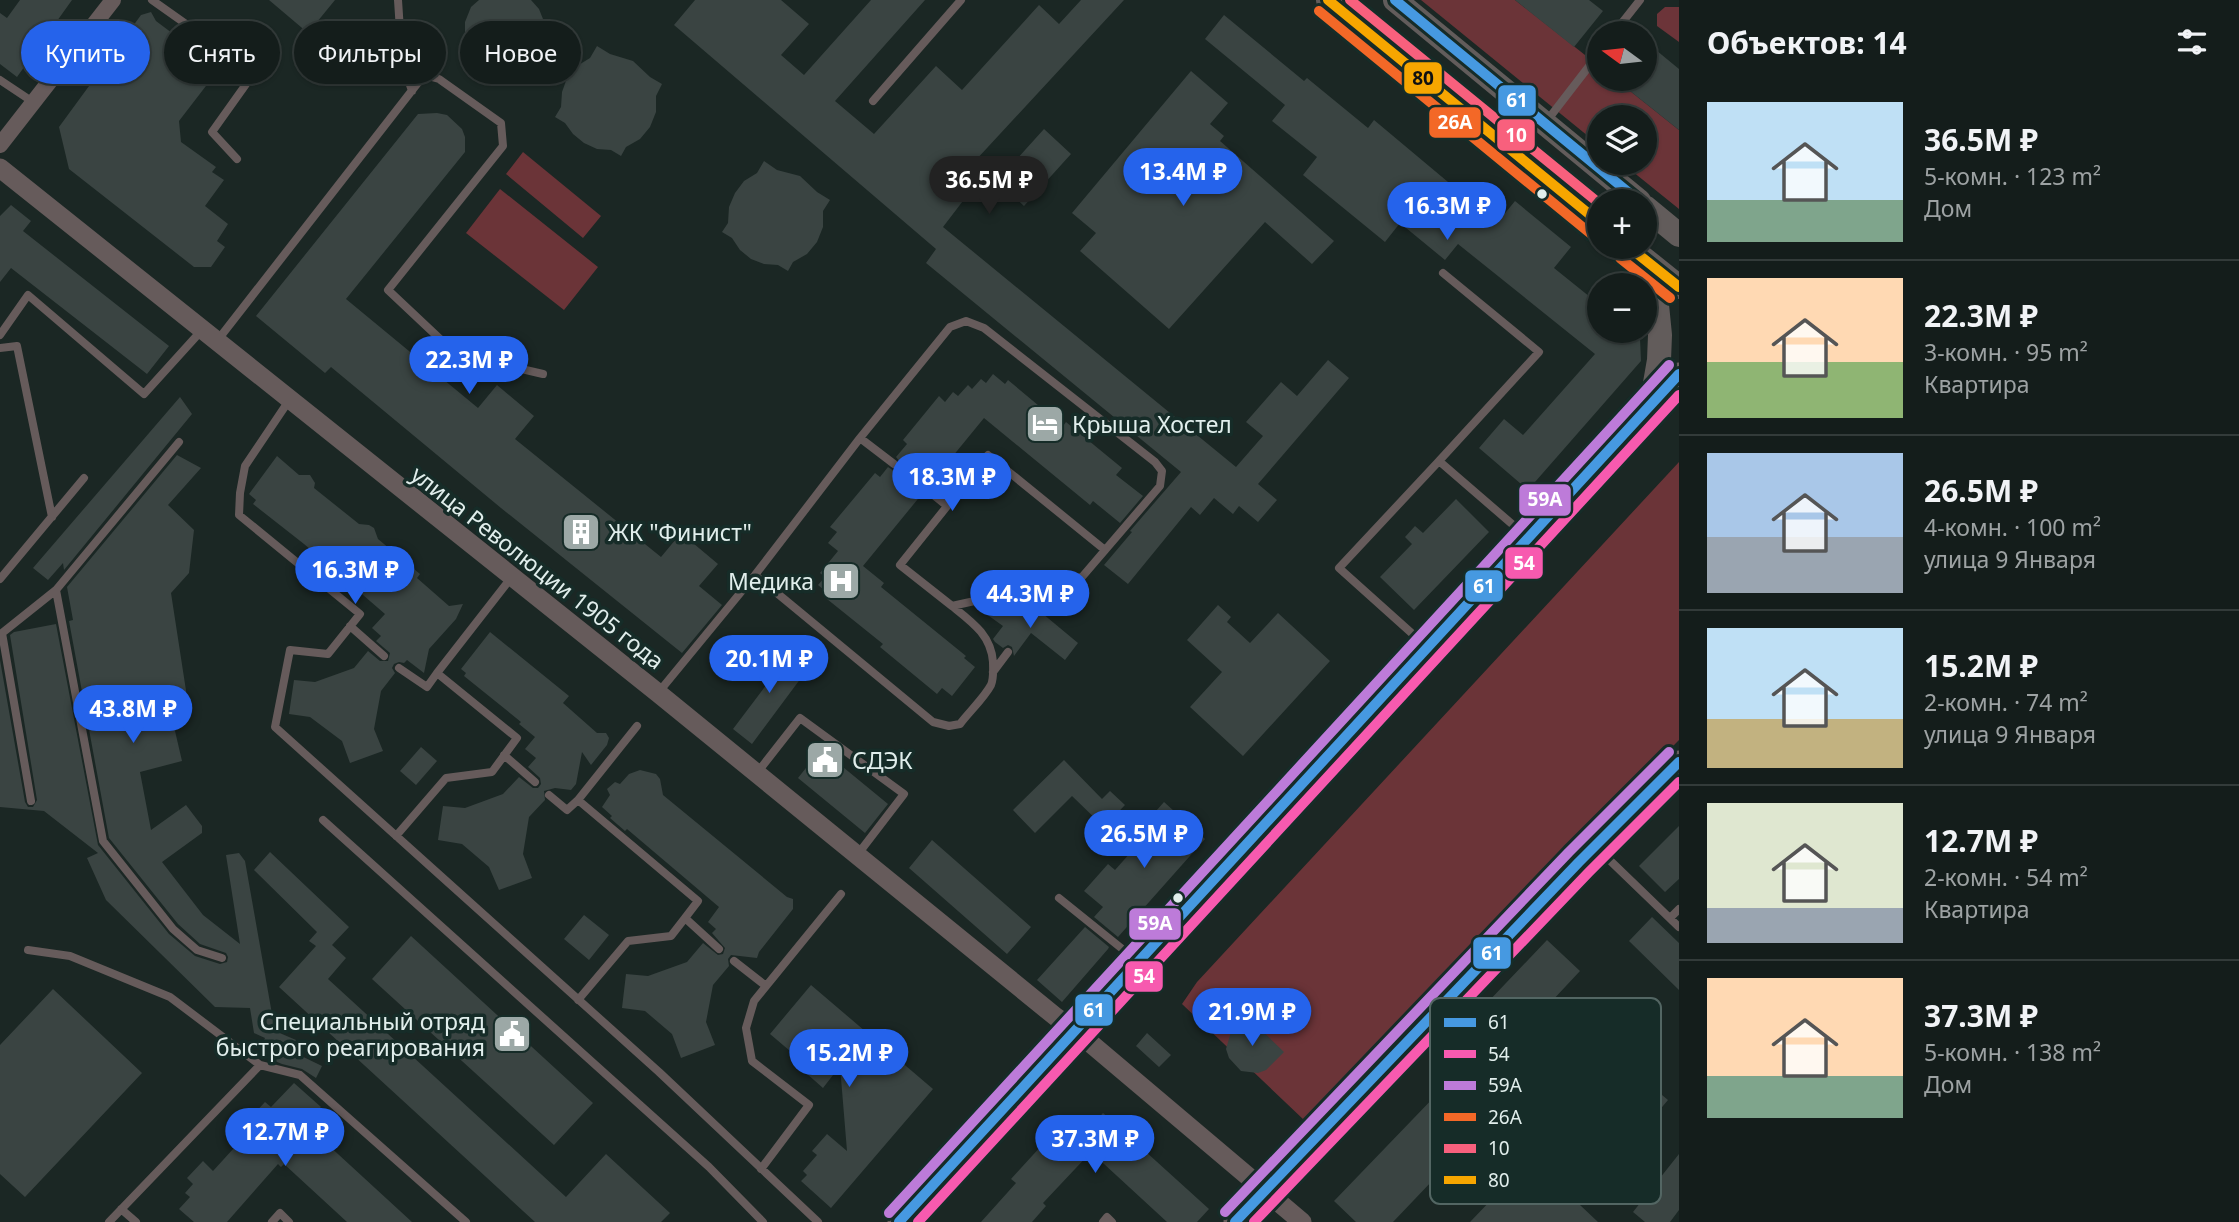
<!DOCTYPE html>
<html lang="ru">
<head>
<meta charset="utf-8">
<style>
  body { margin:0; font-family:"Noto Sans",sans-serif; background:#212a28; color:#f1f3f6; height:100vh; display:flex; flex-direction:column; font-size:26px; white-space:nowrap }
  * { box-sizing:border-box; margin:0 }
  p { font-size:23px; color:#9da2a3 }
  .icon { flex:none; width:38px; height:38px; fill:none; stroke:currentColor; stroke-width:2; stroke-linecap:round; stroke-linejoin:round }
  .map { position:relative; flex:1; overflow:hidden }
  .panel { display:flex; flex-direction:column; background:#141d1b; width:560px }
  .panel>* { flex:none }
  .banner { position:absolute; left:21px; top:21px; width:665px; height:63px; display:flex; gap:14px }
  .needle { width:46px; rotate:285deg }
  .fabs { position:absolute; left:1587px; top:21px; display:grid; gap:14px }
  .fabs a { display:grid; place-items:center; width:70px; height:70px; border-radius:50%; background:#141d1b; box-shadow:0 2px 5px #0004,0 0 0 2px #333b3a; font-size:35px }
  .price { position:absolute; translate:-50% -60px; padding:0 16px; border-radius:24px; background:#2563eb; color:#fff; font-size:23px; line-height:46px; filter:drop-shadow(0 2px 4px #0008) }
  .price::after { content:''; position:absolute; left:50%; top:42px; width:21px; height:16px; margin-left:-10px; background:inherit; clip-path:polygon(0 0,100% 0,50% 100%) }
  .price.active { background:#222; color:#fff }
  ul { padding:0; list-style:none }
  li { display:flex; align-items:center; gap:21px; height:175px; padding:0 28px }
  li+li { border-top:2px solid #333b3a }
  li span { display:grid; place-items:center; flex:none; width:196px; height:140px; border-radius:0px; color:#555 }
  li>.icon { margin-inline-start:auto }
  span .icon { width:84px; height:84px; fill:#fffc; stroke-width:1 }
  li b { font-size:30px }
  h2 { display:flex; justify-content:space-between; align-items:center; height:84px; padding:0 28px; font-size:30px }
  .chip { padding:0 24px; border-radius:32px; background:#141d1b; box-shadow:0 2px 5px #0004,0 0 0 2px #333b3a; font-size:24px; line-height:63px }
  .chip.active { background:#2563eb; color:#fff }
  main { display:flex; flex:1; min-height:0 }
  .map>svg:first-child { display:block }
  .green { fill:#6b3438 }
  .forest { fill:#6c3439 }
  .building { fill:#3a4442; fill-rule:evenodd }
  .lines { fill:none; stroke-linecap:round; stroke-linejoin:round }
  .service { stroke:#665b5b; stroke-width:8 }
  .minor { stroke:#665b5b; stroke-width:16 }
  .tertiary { stroke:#665b5b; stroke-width:19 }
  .secondary { stroke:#675d5c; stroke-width:23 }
  .primary { stroke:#625c5b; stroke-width:24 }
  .bus-1-casing { stroke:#162c28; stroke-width:16 }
  .bus-2-casing { stroke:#162c28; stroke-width:16 }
  .bus-3-casing { stroke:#162c28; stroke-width:16 }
  .bus-4-casing { stroke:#162c28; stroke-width:16 }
  .bus-5-casing { stroke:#162c28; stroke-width:16 }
  .bus-6-casing { stroke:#162c28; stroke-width:16 }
  .bus-1 { stroke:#4699e1; stroke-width:10 }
  .bus-2 { stroke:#f75aaf; stroke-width:10 }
  .bus-3 { stroke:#bd7bd9; stroke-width:10 }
  .bus-4 { stroke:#f36827; stroke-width:10 }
  .bus-5 { stroke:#f8607d; stroke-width:10 }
  .bus-6 { stroke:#f7a600; stroke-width:10 }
  .bus-dot { fill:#e1eeec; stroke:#162c28; stroke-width:2.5 }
  .labels { text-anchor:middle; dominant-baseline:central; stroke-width:7; stroke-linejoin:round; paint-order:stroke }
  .poi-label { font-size:23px; fill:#e1eeec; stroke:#162c28; text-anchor:start }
  .street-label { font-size:23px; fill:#e1eeec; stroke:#162c28 }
  .key { fill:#162c28; stroke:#536663; stroke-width:2 }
  .key-label { font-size:19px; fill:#e1eeec }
  .line-badge { stroke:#162c28; stroke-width:2.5 }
  .badge-label { font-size:19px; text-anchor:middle; font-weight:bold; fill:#fff }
  .pale-badge-label { font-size:19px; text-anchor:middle; font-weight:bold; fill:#111 }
</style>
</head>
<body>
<main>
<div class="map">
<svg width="1679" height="1222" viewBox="0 0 1679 1222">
  <rect width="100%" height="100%" fill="#1b2724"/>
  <path class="green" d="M1421 0H1515L1599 66 1600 79H1615L1679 130V209L1622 163H1645V117H1600L1599 145Z
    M523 152 601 216 583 238 506 174Z
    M500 189 598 267 564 310 466 233Z
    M1679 462V740L1304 1120 1182 1004 1197 982Z"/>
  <path class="forest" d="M1665 7H1679V42L1657 26V14Z"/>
  <path class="building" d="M20 0H72L17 77 0 64V13L7 18Z
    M269 0H335L308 33Z
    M479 0H531L539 9 545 24V40L538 54 526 65 512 71H496L481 64 470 53 465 38V22L471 7Z
    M695 0H781L809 24 781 55 804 75 871 0H925L835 101 874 134 936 66 962 90 1039 5 1059 24 1081 0H1124L975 161 992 176 973 197 969 193 943 227 1236 467 1263 436 1246 422 1281 382 1297 396 1328 360 1349 378 1258 484 1277 500 1258 522 1239 506 1233 514 1214 498 1200 515 1191 507 1128 584 1104 565 1132 532 1130 531 1181 472 926 263 936 249 674 25Z
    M1515 0H1589L1603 11 1574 47Z
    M151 12 156 21 216 66 206 79 209 82 179 121 181 142 216 167 212 172 224 180 205 206 228 224 217 241 225 247 211 267H194L69 169 59 127 141 15Z
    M1224 15 1304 81 1307 78 1368 128 1374 120 1497 223 1515 201 1571 247 1554 268 1600 305V331H1632L1640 338 1641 361 1528 490 1479 448 1504 419 1523 435 1595 354 1458 244 1445 260 1400 223 1385 242 1303 175 1317 157 1272 121 1285 105 1205 39Z
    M1645 41 1679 69V130L1615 79H1645Z
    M597 46 610 54 633 61 650 77 662 84 656 96V112L650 127 640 139 626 147 621 156 611 150 597 149 584 143 573 134 565 123 555 117 561 107 562 92 567 78 577 66 590 58Z
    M1191 71 1228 103 1210 124 1224 136 1220 141 1334 241 1312 264 1265 222 1169 329 1080 251 1096 233 1072 213Z
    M437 113 447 115 462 129 465 137V152L346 299 478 408 497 385 534 416 515 439 661 557 681 533 718 564 699 586 722 605 682 653 501 508 331 367 325 373 256 316 418 114Z
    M1044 129 1071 154 1024 206 997 181Z
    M764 161 777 170 800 176 817 192 830 200 823 211V227L817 242 807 254 793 262 788 271 778 265 764 264 751 259 740 250 732 238 722 232 728 223 729 207 735 193 744 181 757 173Z
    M11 205 31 221 23 231 169 346 147 374 11 268 0 282V216Z
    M993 374 1005 384 1008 380 1063 426 1066 422 1122 468 1116 475 1143 496 1120 523 1093 501 1090 505 984 418 930 484H921L920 489 922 494 863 566 884 583 881 587 966 656 964 658 975 667 952 696 942 688 937 694 880 647 883 644 827 599 830 595 818 585 825 577 820 573 838 551 828 543 837 532 830 527 875 473 880 477 888 467 894 471 899 468 900 462 896 457 907 444 903 440 939 396 945 402 953 392 958 396 968 385 972 389 981 379 986 383Z
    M180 397 192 414 64 570 63 563 48 580 33 568Z
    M177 455 201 468 168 505 194 530 189 573 171 593 189 710 175 731 182 761 140 772 151 830 186 805 202 826V833L162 862 203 915 240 944 226 855 239 853 245 861 275 1031 296 1040 291 1051 322 1066 316 1078 302 1069 282 1064 258 1054 265 1038 254 1033 250 1008 215 1007 106 900 87 858 98 853 44 811 0 807V660L25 802 28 807H33L37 800 10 635 14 632 56 624 98 845 169 934 195 956 220 964 227 962 228 957 226 953 200 944 178 924 109 838 69 621 73 620 67 587Z
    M277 456 299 475H310L315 483 314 488 359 524 369 525 374 528 378 539 420 574 417 578 449 606 463 604 456 619 429 649 424 673 407 660 404 663 399 662 394 664 392 668 395 673 381 691 374 729 383 751 350 763 342 741 310 717 289 714 294 680 315 682 354 668 368 651 380 661H388L390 653 376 641 381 636 372 628 385 614 304 544 253 504 256 500 249 494Z
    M1456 499 1489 532 1414 610 1380 577 1412 544 1405 537 1415 526 1423 533Z
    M1025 599 1078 643 1065 660 1031 633 1014 656 1012 647 1008 645 1003 648 995 642 993 639 1003 626 989 616 998 603 1013 615Z
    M1218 605 1231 617 1227 622 1250 643 1278 613 1330 661 1243 756 1190 707 1222 672 1187 640Z
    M490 632 569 696 563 703 597 733H606L609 738 607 745 591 765 582 752 576 784 571 790 555 788 544 791 545 800 529 817 523 854 532 878 499 890 489 867 462 844 438 840 443 806 465 808 503 794 519 777 533 788H538L541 784 540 778 528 767 536 758 525 749 535 737 519 724 521 722 464 676 466 673 461 669Z
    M772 650 804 674 752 744 733 729 767 684 755 674Z
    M421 747 437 761 416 785 400 771Z
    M821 749 888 804 865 833 798 778Z
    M1064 760 1102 799 1110 791 1125 805 1104 827 1072 796 1035 833 1013 810Z
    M640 770 656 774 660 779 663 795 787 897 793 899V909L759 952 757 958 731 955 728 959 729 966 713 985 706 1022 715 1045 681 1058 672 1034 645 1011 622 1008 626 974 648 976 687 962 703 943 718 955 723 954 725 948 712 933 716 929 708 922 719 907 627 829 625 831 610 818 612 816 602 807 610 795 607 789 615 782 620 784 629 774Z
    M1164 802 1205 839 1118 937 1094 917 1103 907 1084 891 1108 864 1115 870 1147 834 1141 828Z
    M1679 826V879L1665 892 1639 866Z
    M932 840 1031 927 1007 954 909 868Z
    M270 852 349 927 332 945 346 958 328 979 566 1197 606 1154 670 1213 661 1222H535L279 987 316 946 309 941 317 932 254 870Z
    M584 915 609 935 589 960 564 939Z
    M1652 917 1679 943V990L1629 941Z
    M1085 927 1109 947 1108 949 1062 1002 1037 980Z
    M411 936 593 1103 554 1145 372 979Z
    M1547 940 1580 971 1551 1002 1668 1100 1580 1205 1598 1222H1470L1494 1197 1454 1158 1393 1222H1356L1334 1201 1465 1065 1445 1047ZM1508 1104 1548 1142 1516 1174 1478 1136Z
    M811 985 933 1089 831 1208 801 1181 807 1175 803 1171 817 1155 812 1151 827 1134 847 1151 840 1066 823 1088 806 1073 810 1068 770 1034Z
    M53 989 142 1073 25 1197 0 1174V1045Z
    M1247 1016 1284 1052 1266 1070 1258 1073 1241 1071 1229 1058 1226 1049 1231 1032Z
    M1147 1033 1171 1055 1159 1067 1136 1046Z
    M294 1083 321 1107 314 1114 317 1117 310 1125 316 1131 314 1132 412 1222H347L284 1164 281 1167 278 1164 227 1222H194L179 1209 190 1197 185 1193 193 1184 187 1178 203 1161 213 1171 254 1126 248 1120 265 1102 271 1107Z
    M1103 1113 1209 1209 1197 1222H1167L1091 1152 1043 1203 1046 1206 1032 1222H981L1016 1183 1011 1179 1064 1121 1081 1137Z
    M1679 1154V1210L1670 1222H1645L1633 1212Z"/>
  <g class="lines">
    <path class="service" d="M152 0 234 58 249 80 212 132 237 159
      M398 0 402 61 412 91
      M1614 33 1640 0
      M0 80 33 102
      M873 101 961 0
      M1546 122 1600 52
      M1443 273 1539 352 1439 461 1527 537
      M0 335 28 295 144 394 202 330
      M217 341 424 75 439 79 501 123 503 146 388 290 456 354 543 374
      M0 348 17 346 52 517
      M290 399 245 466 240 493 239 515 360 614 328 654 290 650 275 727 659 1072 818 1222
      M860 438 894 464
      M926 489 947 506
      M755 575 933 722 949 726 960 724C969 712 984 698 991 685 994 678 993 669 993 662 991 635 972 622 952 606
      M0 579 84 478
      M56 590 179 442
      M350 626 384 656
      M2 633 56 590 103 841 173 929 197 950 222 958
      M0 634 2 633 31 801
      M1426 646 1339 568 1439 461
      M399 668 427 687 437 673
      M993 672 1008 652
      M658 693 755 575 860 438 950 327 966 321 984 328 1155 462 1162 471 1160 486 1082 577 952 606 900 565 988 455 1105 550
      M637 726 578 800 698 901 685 918 719 949
      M504 755 535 782
      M757 773 800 718 904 794 858 854
      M549 795 567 810 578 800
      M323 820 709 1167 763 1222
      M396 836 446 778 492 772 517 738 437 673 511 578
      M1596 847 1679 927
      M1059 898 1136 960
      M1670 918 1679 909
      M28 950 70 956 170 997 260 1065 300 1075 466 1222
      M734 961 766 986
      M578 1000 628 941 671 936 685 918
      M761 1169 809 1105 752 1061 746 1028 754 1001 841 894
      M121 1209 136 1222
      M109 1222 260 1065
      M272 1222 280 1213 289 1222
      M1103 1222 1107 1217 1112 1222"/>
    <path class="minor" d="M0 145 113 0"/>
    <path class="tertiary" d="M0 168 658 693 1056 1017 1076 1031 1302 1222"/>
    <path class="secondary" d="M899 1222 1679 374
      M1235 1222 1579 862 1679 762"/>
    <path class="primary" d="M1328 0 1600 223
      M1395 0 1639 201
      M1645 207 1679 235
      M1628 247 1648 268 1657 305 1660 335 1659 360 1651 406
      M1643 258 1679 287"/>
    <g class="bus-1-casing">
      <path id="bus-1" d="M1395 0 1639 201
        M899 1222 1679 374
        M1235 1222 1579 862 1679 762"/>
    </g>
    <g class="bus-2-casing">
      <path id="bus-2" d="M918 1222 1679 395
        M1254 1222 1589 872 1679 782"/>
    </g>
    <g class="bus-3-casing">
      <path id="bus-3" d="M1225 1212 1569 852 1669 752
        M889 1213 1669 365"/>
    </g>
    <g class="bus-4-casing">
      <path id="bus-4" d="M1319 11 1591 234
        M1620 258 1670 298"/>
    </g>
    <g class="bus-5-casing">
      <path id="bus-5" d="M1350 0 1600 204"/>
    </g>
    <g class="bus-6-casing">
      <path id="bus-6" d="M1328 0 1600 223
        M1629 247 1679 287"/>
    </g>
    <use href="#bus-1" class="bus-1"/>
    <use href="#bus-2" class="bus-2"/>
    <use href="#bus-3" class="bus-3"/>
    <use href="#bus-4" class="bus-4"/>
    <use href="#bus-5" class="bus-5"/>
    <use href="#bus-6" class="bus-6"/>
  </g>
  <defs>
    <g id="hotel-square" transform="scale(2.0125)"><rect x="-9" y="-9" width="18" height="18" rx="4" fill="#9ca8a6" stroke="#162c28"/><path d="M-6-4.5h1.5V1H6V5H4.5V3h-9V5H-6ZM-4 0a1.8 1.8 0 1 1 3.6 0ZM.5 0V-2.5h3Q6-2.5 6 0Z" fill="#fff"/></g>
    <g id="building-square" transform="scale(2.0125)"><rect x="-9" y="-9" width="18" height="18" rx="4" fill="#9ca8a6" stroke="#162c28"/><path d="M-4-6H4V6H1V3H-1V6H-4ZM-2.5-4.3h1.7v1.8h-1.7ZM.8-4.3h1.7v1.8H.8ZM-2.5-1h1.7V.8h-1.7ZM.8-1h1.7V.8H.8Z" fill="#fff"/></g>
    <g id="hospital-square" transform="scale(2.0125)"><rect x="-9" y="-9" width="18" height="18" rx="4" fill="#9ca8a6" stroke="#162c28"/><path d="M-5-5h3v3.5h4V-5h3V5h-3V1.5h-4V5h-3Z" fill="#fff"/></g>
    <g id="civic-square" transform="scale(2.0125)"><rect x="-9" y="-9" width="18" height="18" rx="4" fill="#9ca8a6" stroke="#162c28"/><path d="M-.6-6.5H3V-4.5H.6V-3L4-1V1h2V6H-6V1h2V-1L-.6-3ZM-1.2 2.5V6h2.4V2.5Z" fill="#fff"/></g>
  </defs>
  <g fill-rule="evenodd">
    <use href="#hotel-square" x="1045" y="424"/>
    <use href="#building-square" x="581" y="532"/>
    <use href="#hospital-square" x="841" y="581"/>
    <use href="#civic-square" x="825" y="760"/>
    <use href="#civic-square" x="512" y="1034"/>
  </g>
  <g class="bus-dot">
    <circle cx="1542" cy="194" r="6"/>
    <circle cx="1178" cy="898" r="6"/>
  </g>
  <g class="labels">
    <g class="poi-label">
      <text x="1072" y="424">Крыша Хостел</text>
      <text x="608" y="532">ЖК "Финист"</text>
      <text x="814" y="581" text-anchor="end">Медика</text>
      <text x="852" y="760">СДЭК</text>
      <text x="485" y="1021" text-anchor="end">Специальный отряд<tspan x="485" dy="26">быстрого реагирования</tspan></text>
    </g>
    <g class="street-label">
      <text transform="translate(538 567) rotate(38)">улица Революции 1905 года</text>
    </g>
  </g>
  <rect x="1430" y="998" width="231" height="206" rx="10" class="key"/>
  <rect x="1444" y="1018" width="32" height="9" fill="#4699e1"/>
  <rect x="1444" y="1050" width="32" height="8" fill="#f75aaf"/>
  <rect x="1444" y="1081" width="32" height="9" fill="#bd7bd9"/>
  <rect x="1444" y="1113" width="32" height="8" fill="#f36827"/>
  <rect x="1444" y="1144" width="32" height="9" fill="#f8607d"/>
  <rect x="1444" y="1176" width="32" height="8" fill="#f7a600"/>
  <g class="key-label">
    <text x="1488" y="1029">61</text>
    <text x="1488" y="1061">54</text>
    <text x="1488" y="1092">59А</text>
    <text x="1488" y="1124">26А</text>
    <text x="1488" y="1155">10</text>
    <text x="1488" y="1187">80</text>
  </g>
  <g class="line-badge">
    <rect x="1403" y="61" width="40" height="34" rx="7" fill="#f7a600"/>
    <rect x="1497" y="84" width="40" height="33" rx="7" fill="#4699e1"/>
    <rect x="1428" y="106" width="54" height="33" rx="7" fill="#f36827"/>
    <rect x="1496" y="118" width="40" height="34" rx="7" fill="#f8607d"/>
    <rect x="1518" y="483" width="54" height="34" rx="7" fill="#bd7bd9"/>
    <rect x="1504" y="546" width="40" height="34" rx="7" fill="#f75aaf"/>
    <rect x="1464" y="569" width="40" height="34" rx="7" fill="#4699e1"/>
    <rect x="1128" y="907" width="54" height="34" rx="7" fill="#bd7bd9"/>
    <rect x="1472" y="936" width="40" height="34" rx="7" fill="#4699e1"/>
    <rect x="1124" y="960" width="40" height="33" rx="7" fill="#f75aaf"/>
    <rect x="1074" y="993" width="40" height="34" rx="7" fill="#4699e1"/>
  </g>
  <g class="badge-label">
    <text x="1517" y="107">61</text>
    <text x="1455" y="129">26А</text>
    <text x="1516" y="142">10</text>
    <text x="1545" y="506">59А</text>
    <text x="1524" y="570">54</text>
    <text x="1484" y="593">61</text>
    <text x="1155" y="930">59А</text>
    <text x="1492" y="960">61</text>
    <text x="1144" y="983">54</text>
    <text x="1094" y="1017">61</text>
  </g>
  <g class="pale-badge-label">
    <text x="1423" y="85">80</text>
  </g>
</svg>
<div class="fabs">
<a><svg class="needle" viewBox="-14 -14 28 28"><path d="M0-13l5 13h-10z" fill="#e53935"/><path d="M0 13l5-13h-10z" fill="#9da2a3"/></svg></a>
<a><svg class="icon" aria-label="layers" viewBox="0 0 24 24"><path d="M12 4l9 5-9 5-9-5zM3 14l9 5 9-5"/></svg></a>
<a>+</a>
<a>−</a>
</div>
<b class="price" style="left:1183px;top:208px">13.4M ₽</b>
<b class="price active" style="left:989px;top:216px">36.5M ₽</b>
<b class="price" style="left:1447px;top:242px">16.3M ₽</b>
<b class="price" style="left:469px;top:396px">22.3M ₽</b>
<b class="price" style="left:952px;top:513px">18.3M ₽</b>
<b class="price" style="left:355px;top:606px">16.3M ₽</b>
<b class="price" style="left:1030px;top:630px">44.3M ₽</b>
<b class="price" style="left:769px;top:695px">20.1M ₽</b>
<b class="price" style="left:133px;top:745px">43.8M ₽</b>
<b class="price" style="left:1144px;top:870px">26.5M ₽</b>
<b class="price" style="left:1252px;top:1048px">21.9M ₽</b>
<b class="price" style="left:849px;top:1089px">15.2M ₽</b>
<b class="price" style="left:285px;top:1168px">12.7M ₽</b>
<b class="price" style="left:1095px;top:1175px">37.3M ₽</b>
<div class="banner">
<a class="chip active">Купить</a>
<a class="chip">Снять</a>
<a class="chip">Фильтры</a>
<a class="chip">Новое</a>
</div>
</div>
<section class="panel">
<h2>Объектов: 14<svg class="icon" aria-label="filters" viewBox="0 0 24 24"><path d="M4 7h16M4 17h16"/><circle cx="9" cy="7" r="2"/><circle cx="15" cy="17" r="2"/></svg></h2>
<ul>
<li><span style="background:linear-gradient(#bfe0f5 70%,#7fa58c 0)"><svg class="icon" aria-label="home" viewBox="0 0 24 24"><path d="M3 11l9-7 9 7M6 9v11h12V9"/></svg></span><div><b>36.5M ₽</b><p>5-комн. · 123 m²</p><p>Дом</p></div></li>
<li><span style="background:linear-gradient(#ffd9b3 60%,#8fb573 0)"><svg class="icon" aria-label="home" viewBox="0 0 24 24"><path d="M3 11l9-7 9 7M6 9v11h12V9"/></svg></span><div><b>22.3M ₽</b><p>3-комн. · 95 m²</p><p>Квартира</p></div></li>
<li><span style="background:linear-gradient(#a9c7e8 60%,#9aa5b1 0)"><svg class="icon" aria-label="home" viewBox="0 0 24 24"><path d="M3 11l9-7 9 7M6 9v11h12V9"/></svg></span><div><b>26.5M ₽</b><p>4-комн. · 100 m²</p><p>улица 9 Января</p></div></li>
<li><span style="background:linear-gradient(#bfe0f5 65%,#c2b280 0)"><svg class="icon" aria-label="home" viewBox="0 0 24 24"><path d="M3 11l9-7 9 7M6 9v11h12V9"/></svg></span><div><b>15.2M ₽</b><p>2-комн. · 74 m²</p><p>улица 9 Января</p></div></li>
<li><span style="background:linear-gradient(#dfe7d0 75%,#9aa5b1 0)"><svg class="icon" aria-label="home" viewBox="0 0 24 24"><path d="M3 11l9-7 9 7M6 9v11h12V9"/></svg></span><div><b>12.7M ₽</b><p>2-комн. · 54 m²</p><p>Квартира</p></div></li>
<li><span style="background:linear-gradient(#ffd9b3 70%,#7fa58c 0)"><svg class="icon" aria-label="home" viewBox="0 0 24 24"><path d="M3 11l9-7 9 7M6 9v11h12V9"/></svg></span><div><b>37.3M ₽</b><p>5-комн. · 138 m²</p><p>Дом</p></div></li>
</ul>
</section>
</main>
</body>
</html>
